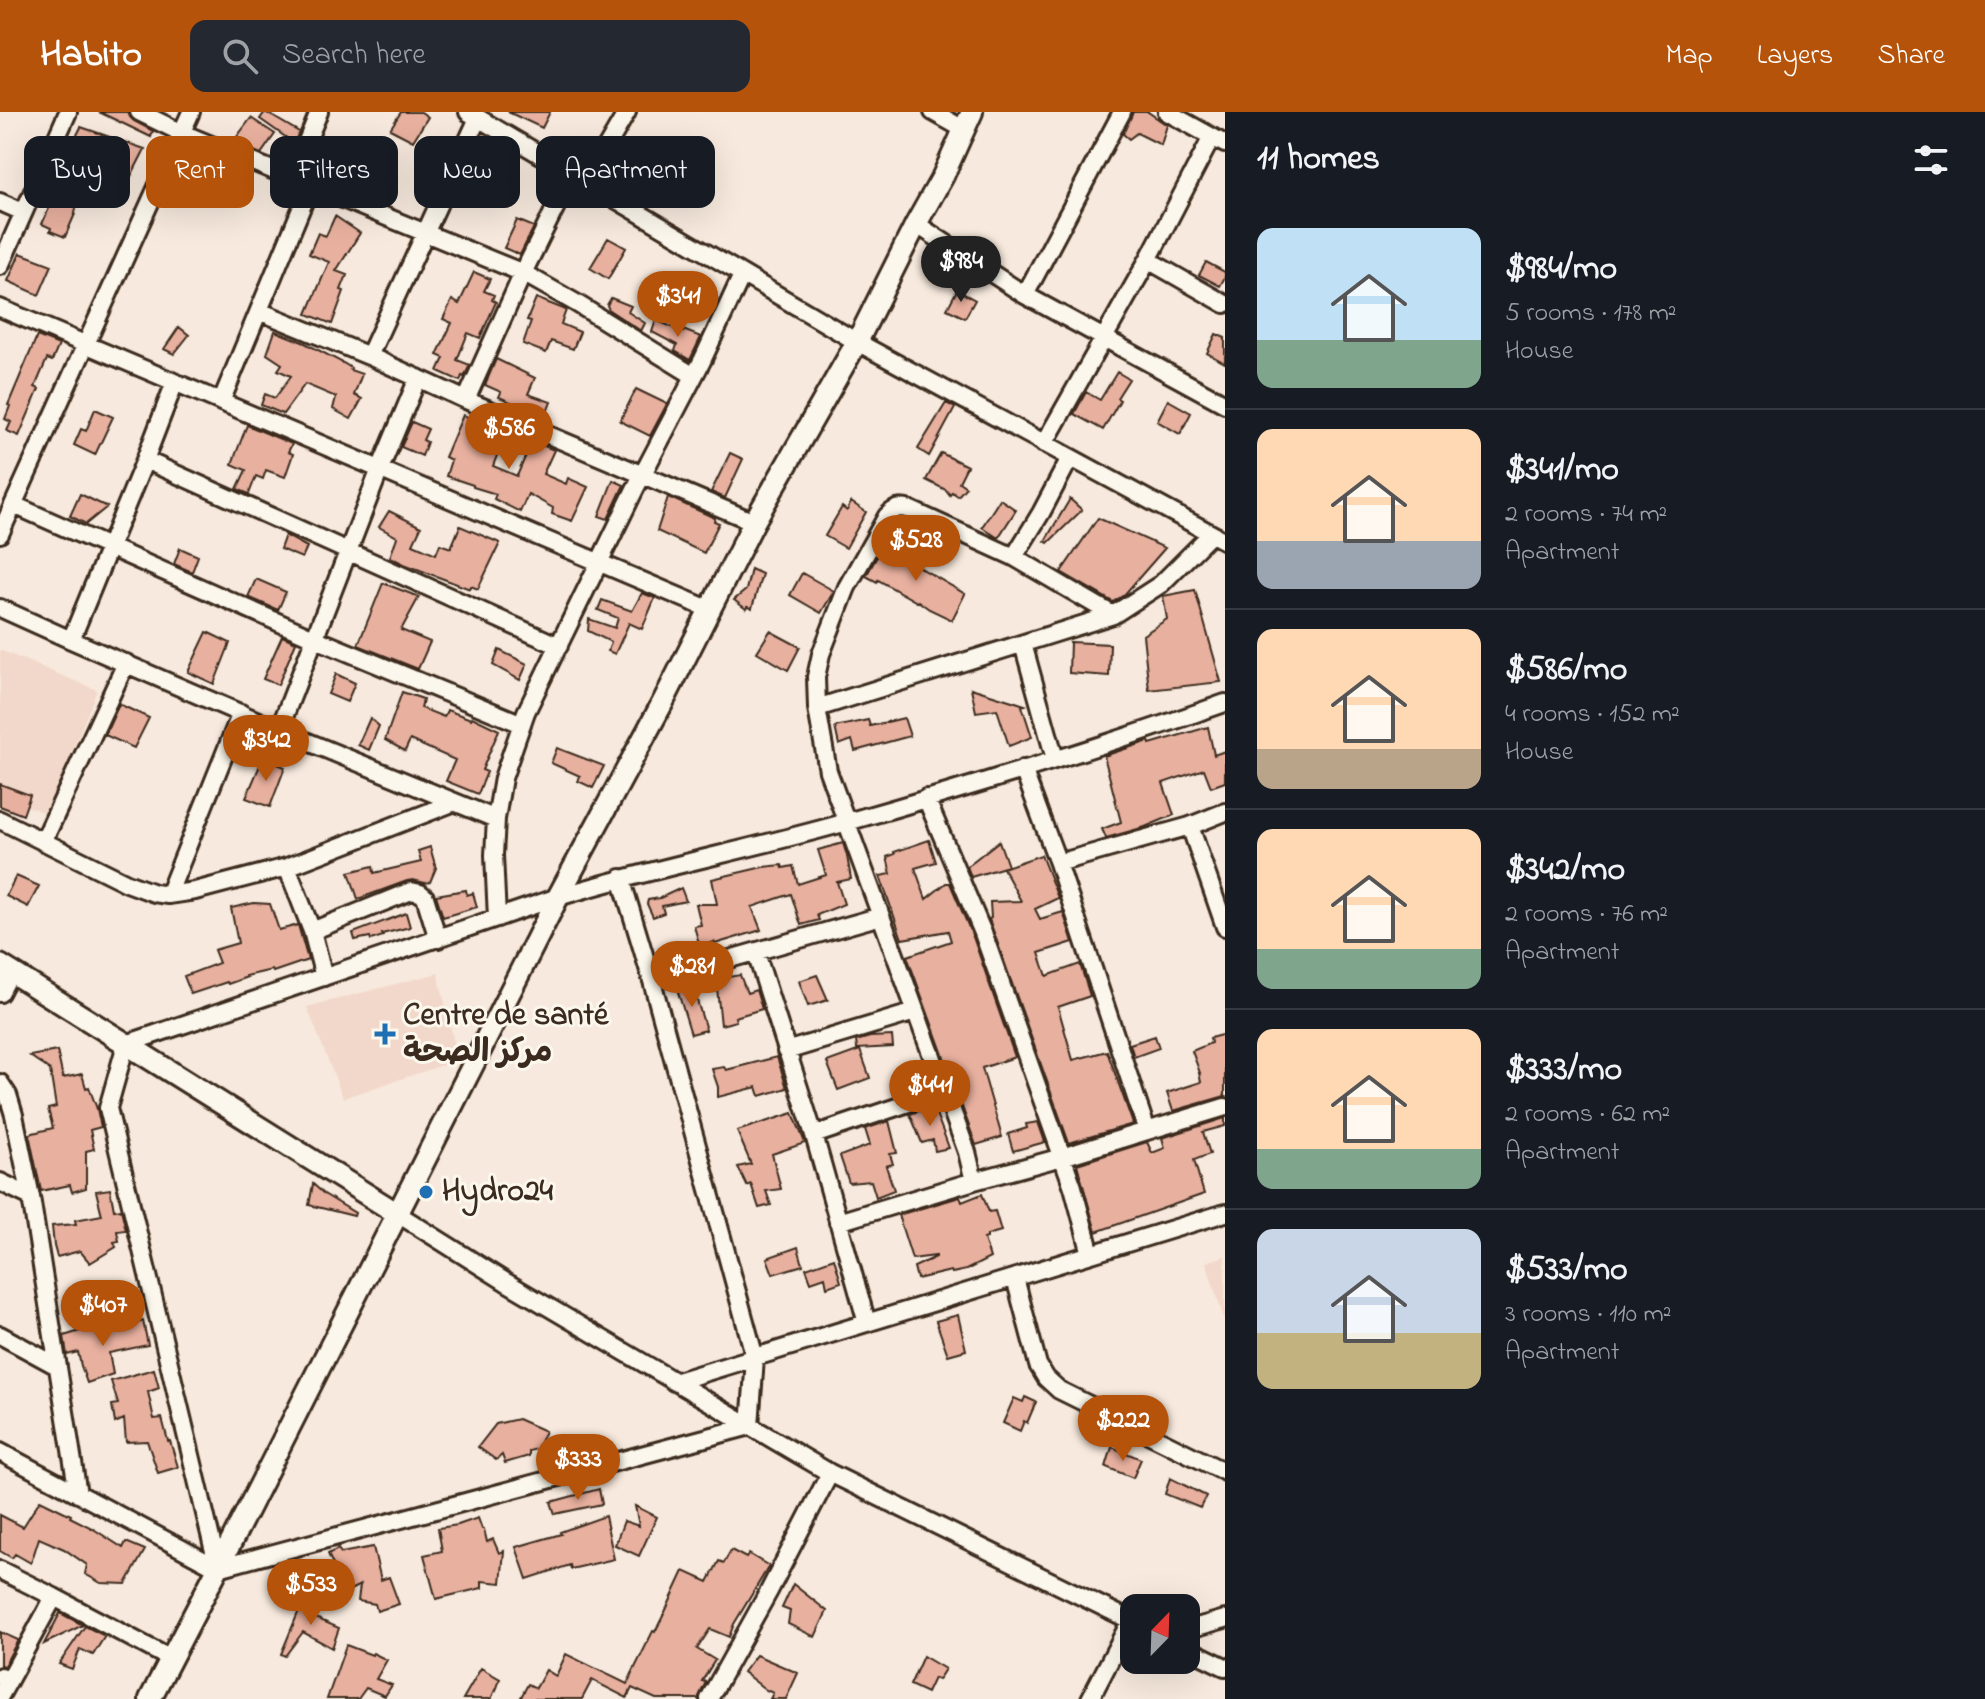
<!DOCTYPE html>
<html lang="en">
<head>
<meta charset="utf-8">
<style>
  body { margin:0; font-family:"Indie Flower","Playpen Sans Arabic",sans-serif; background:#242831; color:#f1f3f6; height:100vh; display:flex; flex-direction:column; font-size:30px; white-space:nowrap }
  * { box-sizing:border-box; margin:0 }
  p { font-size:26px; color:#9ea1a6 }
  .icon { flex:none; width:44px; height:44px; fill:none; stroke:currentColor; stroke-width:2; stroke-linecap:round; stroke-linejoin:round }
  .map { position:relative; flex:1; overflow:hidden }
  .panel { display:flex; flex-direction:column; background:#171b24; width:760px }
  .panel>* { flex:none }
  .hud { position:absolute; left:24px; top:24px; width:760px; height:72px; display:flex; gap:16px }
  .needle { width:52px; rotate:23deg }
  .buttons { position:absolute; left:1120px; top:1482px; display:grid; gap:16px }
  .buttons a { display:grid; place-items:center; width:80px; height:80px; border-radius:16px; background:#171b24; box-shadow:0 8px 32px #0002; font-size:40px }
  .price { position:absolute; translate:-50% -68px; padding:0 18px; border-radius:28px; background:#b45309; color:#fff; font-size:26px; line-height:52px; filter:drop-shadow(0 2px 4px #0008) }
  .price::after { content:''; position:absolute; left:50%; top:48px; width:24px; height:18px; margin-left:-12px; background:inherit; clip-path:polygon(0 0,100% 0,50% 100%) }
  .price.on { background:#222; color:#fff }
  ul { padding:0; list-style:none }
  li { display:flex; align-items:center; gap:24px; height:200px; padding:0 32px }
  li+li { border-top:2px solid #363941 }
  li span { display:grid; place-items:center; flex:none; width:224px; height:160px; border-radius:16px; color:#555 }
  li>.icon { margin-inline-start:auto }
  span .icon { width:96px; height:96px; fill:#fffc; stroke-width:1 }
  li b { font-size:34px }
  h2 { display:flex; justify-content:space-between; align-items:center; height:96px; padding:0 32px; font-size:34px }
  .chip { padding:0 28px; border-radius:16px; background:#171b24; box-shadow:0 8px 32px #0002; font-size:28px; line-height:72px }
  .chip.on { background:#b45309; color:#fff }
  header { display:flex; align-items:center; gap:48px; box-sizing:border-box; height:112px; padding:0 40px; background:#b45309; color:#fff }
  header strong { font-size:38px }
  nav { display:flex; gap:44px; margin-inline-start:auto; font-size:28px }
  .search { width:560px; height:72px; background:#242831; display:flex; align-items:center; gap:20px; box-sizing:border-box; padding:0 28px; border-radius:16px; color:#9ea1a6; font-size:30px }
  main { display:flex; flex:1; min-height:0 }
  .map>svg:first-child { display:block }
  .built { fill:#f2d8ca }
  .building { fill:#e8b09f; stroke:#3b2a1e; stroke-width:2 }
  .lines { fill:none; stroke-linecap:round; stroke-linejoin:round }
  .minor-casing { stroke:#3b2a1e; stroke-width:22 }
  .tertiary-casing { stroke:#3b2a1e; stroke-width:26 }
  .minor { stroke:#fbf7ec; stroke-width:16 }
  .tertiary { stroke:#fbf7ec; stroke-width:20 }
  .poi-dot { fill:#1f6fb2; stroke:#fbf7ec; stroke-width:3 }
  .labels { text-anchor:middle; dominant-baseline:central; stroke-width:6; stroke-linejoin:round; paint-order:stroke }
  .poi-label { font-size:32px; font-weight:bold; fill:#3b2a1e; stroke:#fbf7ec; text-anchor:start }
</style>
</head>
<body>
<header>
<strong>Habito</strong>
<div class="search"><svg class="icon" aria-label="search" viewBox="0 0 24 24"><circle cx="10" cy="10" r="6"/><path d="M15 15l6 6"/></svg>Search here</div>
<nav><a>Map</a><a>Layers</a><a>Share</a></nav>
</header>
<main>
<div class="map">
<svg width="1225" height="1587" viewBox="0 0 1225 1587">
  <rect width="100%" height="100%" fill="#f7e9dd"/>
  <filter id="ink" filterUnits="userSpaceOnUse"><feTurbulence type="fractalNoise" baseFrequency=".0125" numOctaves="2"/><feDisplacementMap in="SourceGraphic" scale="16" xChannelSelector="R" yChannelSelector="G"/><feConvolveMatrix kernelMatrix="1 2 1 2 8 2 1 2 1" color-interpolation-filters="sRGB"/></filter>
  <g filter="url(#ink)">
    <path class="built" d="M0 538 97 578 47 702 0 683Z
      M438 861 458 948 343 986 307 895Z
      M1225 1144V1210L1206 1150Z"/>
    <path class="building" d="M99 0H128L130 5 134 9 153 19 151 25Z
      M265 0 299 20 294 31 260 7Z
      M401 0H421L428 5 413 29 390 17Z
      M508 0H550L542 16Z
      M1133 0H1148L1167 13 1161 33 1137 21 1129 27 1123 22Z
      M251 6 275 22 261 42 233 30Z
      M81 15 145 37 125 76 91 60 90 62 70 54 75 42 69 39Z
      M352 24 369 32 360 52 340 42Z
      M191 37 203 42 190 71 178 66Z
      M52 73 68 80 67 83 78 86 75 102 65 125 50 119 51 116 42 112 51 92 45 89Z
      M335 104 360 121 336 159 347 163 341 178 344 179 332 212 307 202 329 150 309 142 318 121 326 124Z
      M517 108 534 115 520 143 504 136Z
      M608 126 626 136 608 167 590 156Z
      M20 141 52 153 39 183 8 169Z
      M1206 150 1225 160V165L1220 174 1199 163Z
      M474 160 490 167 484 179 494 183 492 188 496 190 480 226 468 221 457 248 470 253 464 265 462 264 460 269 438 259 444 246 437 243 452 211 443 207 452 188 459 192Z
      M957 178 975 188 965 206 947 197Z
      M536 186 566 198 561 212 580 220 573 237 551 229 546 241 523 232 531 209 527 208Z
      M611 186 631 194 628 200 645 211 641 219 609 198 607 193Z
      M656 208 683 220V218L701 225 690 248 675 239 677 233 652 220Z
      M179 215 189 223 174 242 164 237Z
      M275 219 305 231 345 252 351 256 350 258 362 262 354 283 362 287 351 307 333 297 336 285 305 272 283 302 261 293 265 282 275 286 291 264 278 258 282 252 267 242Z
      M1216 222 1225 226V251L1207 241Z
      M37 224 59 233 52 249 47 247 35 275 39 277 19 324 7 319 11 310 5 307 10 294 8 293Z
      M496 247 535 266 528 282 551 290 545 305 499 285 501 280 485 273Z
      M1117 260 1129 267 1117 286 1120 288 1103 318 1074 302 1086 280 1100 288Z
      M636 277 667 292 650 324 620 309Z
      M1168 288 1191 301 1180 322 1157 309Z
      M946 291 955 296 929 344 918 337Z
      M95 297 113 305 95 343 74 333 81 317 86 319Z
      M463 303 491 315 492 312 507 318 493 354 517 364 532 329 554 338 543 362 566 372 568 366 588 375 572 409 552 402 553 396 528 382 520 400 494 387 496 382 473 375V373L446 364 451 348 445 345Z
      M412 310 428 317 423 328 427 330 422 344 401 335Z
      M247 313 292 332 288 340 293 342 285 365 266 358 263 367 256 364 249 382 237 377 246 358 232 352Z
      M730 341 743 347 725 386 711 380Z
      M941 341 967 354 959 370 966 375 958 384 952 380 950 383 946 378 926 368Z
      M613 368 624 373 608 407 599 404Z
      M80 382 107 395 86 412 70 404Z
      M668 385 715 406 714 409 719 411 704 441 657 419Z
      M1000 387 1016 398 998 426 982 415Z
      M1070 387 1082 398 1048 431 1045 429Z
      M851 390 866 400 846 436 825 424 842 395 847 399Z
      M389 399 421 415 413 432 436 442 440 432 451 436 460 414 500 431 478 477 471 474 470 477 404 452 390 445 397 425 379 415Z
      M1098 406 1165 436 1124 483 1113 490 1061 460Z
      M285 423 307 435 302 446 280 437Z
      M883 434 965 482 952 508 929 497 918 489 917 490 878 468 877 470 866 464Z
      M180 436 198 444 192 460 174 452Z
      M751 457 762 462 752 496 747 495 746 497 734 488 746 478Z
      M802 461 834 479 821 501 790 483Z
      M256 467 286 480 278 498 248 485Z
      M383 471 419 485 401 518 430 530 418 557 358 533Z
      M1195 478 1221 570 1149 578 1143 523 1167 507 1163 484Z
      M642 481 655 486 642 517 629 511 615 542 608 539 611 530 588 519 589 507 615 516 618 506 598 498 602 488 632 499Z
      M770 519 800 535 788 558 757 540Z
      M207 520 230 531 214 572 188 560Z
      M282 524 296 530 278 573 263 567Z
      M1070 530 1110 532 1109 564 1069 561Z
      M499 538 527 552 520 568 493 553Z
      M336 562 355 571 347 590 328 582Z
      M971 576 1025 593 1022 594 1032 625 1009 634 997 597 976 600Z
      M402 580 423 587 421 596 444 605 447 598 471 607 472 605 499 618 482 658 487 660 478 682 446 669 455 648 410 628 405 639 385 628Z
      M119 592 149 606 134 636 105 623Z
      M370 606 379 614 369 638 358 633Z
      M904 606 910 624 855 639 852 628 839 633 835 615 868 608 870 614Z
      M1208 615 1214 643 1225 639V670L1211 675 1204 657 1163 671 1174 703 1145 715 1106 726 1102 717 1121 710 1104 644 1149 629 1150 632Z
      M258 621 268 625 260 651 246 646Z
      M557 636 604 654 593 676 578 669 580 664 551 651Z
      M263 646 285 655 270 695 246 686Z
      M0 672 30 683 23 703 0 694Z
      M929 728 936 750 915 756 926 787 946 771H950L973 825 1015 945 982 956 1002 1025 976 1033 907 844 951 829 948 819 902 827 880 764 891 762 887 745 895 742 894 740Z
      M999 729 1008 754 971 765 967 754Z
      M843 731 847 744 851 767 837 770 844 792 817 803 819 808 801 813 791 782 752 795 761 818 715 832 714 830 700 835 694 814 701 813 696 792H717L712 767 763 755 782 753 783 756 793 754 798 772 826 763 818 738Z
      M430 735 436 756 430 770 425 771 413 768 407 769 358 787 349 760 373 754 374 761 421 750 418 739Z
      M1041 743 1058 786 1035 797 1040 807 1063 800 1073 830 1039 841 1047 864 1080 852 1090 884 1058 895 1073 948 1107 939 1133 1012 1069 1031 989 807 991 806 990 790 1021 789 1003 756Z
      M16 764 39 774 28 795 6 784Z
      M681 776 686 789 662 794 664 801 653 805 647 792 648 788 660 786Z
      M466 778 467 783 473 781 477 795 443 805 436 783Z
      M254 791 270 792 279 818 298 813 308 848 273 860 272 858 246 864 247 865 228 872 227 870 191 882 184 864 219 851 214 838 238 831 231 796Z
      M406 801 410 815 382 822 383 824 371 828 370 825 355 828 353 821Z
      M740 863 747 881 756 878 762 897 735 905 736 909 721 913 716 867Z
      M817 863 828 888 808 894 799 869Z
      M692 872 706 918 691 922 677 877Z
      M1225 922V984L1173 999 1167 981 1201 970 1199 961H1200L1192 939 1211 931 1210 926Z
      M892 924 893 935 857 937 856 929 870 925Z
      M1155 924 1159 936 1134 945 1130 932Z
      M860 938 870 966 838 978 827 950Z
      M57 939 63 966 82 962 86 976 89 975 97 997 101 1015 90 1018 94 1037 86 1039V1076L72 1080 70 1073 41 1079 29 1022 53 1016 48 997 56 995 50 958 30 944Z
      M777 945 787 976 760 984 757 975 718 985V975L712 957 724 955 726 958Z
      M933 994 945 1025 949 1036 935 1039 933 1028 922 1031 910 1002Z
      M793 1001 805 1031 772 1042 781 1077 766 1079 771 1093 759 1096 751 1072 747 1074 738 1055 751 1052 737 1019Z
      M1225 1006V1014L1203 1020 1210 1042 1194 1048 1204 1082 1096 1120 1077 1052 1147 1030 1152 1041 1165 1036 1162 1026Z
      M889 1009 897 1041 890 1042 893 1052 886 1054 894 1078 876 1085 871 1069 849 1071 840 1044 870 1033 865 1017Z
      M1038 1010 1045 1030 1013 1039 1008 1022 1027 1016 1026 1012Z
      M313 1072 324 1082 355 1101 354 1104 309 1093Z
      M110 1077 114 1098 121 1097 126 1118 117 1119 119 1129 114 1130 116 1135 90 1151 80 1139 57 1145 54 1134 52 1114 76 1112 75 1108 102 1103 96 1079Z
      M982 1082 989 1100 995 1099 1001 1119 987 1123V1126L984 1127 990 1146 966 1158 952 1161 951 1159 917 1167 914 1155 936 1145V1144L912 1147 898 1103 960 1085 962 1090Z
      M798 1135 803 1153 773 1162 767 1146Z
      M834 1146 841 1170 827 1175 825 1165 811 1170 806 1156Z
      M958 1203 966 1238 948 1243 936 1209Z
      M143 1209 148 1233 109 1241 113 1262 87 1271 81 1254 78 1240 67 1243 64 1224 99 1213 102 1224Z
      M154 1257 159 1276 148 1280 154 1307 162 1306 168 1329H170L178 1355 158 1361 147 1329 126 1330 124 1307 115 1311 112 1293 118 1292 111 1269Z
      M1025 1285 1036 1290 1027 1311 1024 1309 1020 1319 1003 1311 1014 1286 1023 1290Z
      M518 1307 545 1319 537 1337 529 1339V1344L505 1351 502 1343 496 1348 478 1335 496 1312Z
      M1112 1335 1141 1347 1133 1366 1106 1355Z
      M1170 1366 1206 1384 1200 1396 1165 1382Z
      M599 1377 602 1392 555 1402 551 1390Z
      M40 1388 71 1403 70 1405 92 1416 123 1436 126 1430 145 1438 126 1472 101 1471 85 1462 87 1453 64 1437 39 1426 31 1451 15 1442 12 1446 0 1439V1403L23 1415Z
      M635 1394 657 1405 639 1444 615 1433 624 1409 639 1414Z
      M605 1404 614 1447 571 1457 570 1453 527 1467 516 1435 561 1422 560 1420Z
      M478 1406 482 1417H484L487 1430 493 1427 499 1441 504 1439 501 1471 482 1469V1476L436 1487 424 1443 442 1439 438 1416 458 1413Z
      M373 1435 381 1468 389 1465 399 1492 377 1499 375 1492 358 1489 360 1473 340 1483 335 1470 340 1468 328 1442 338 1437 341 1441Z
      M731 1438 746 1446 749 1442 769 1454 734 1512 729 1525 710 1517 697 1537 715 1548 702 1569 706 1570 698 1587H656L632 1576 627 1586 592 1568 582 1587H520L528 1572 536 1576 546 1558 556 1564 566 1542 627 1572 653 1519 655 1520 665 1500 684 1459 708 1470 719 1449 724 1451Z
      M793 1472 827 1499 815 1525 788 1512 790 1499 782 1496Z
      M305 1484 325 1492 306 1502 339 1516 332 1536 303 1520 285 1544 281 1542Z
      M60 1501 83 1513 44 1532 56 1509Z
      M85 1514 105 1524 93 1543 80 1537 72 1557 59 1552Z
      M0 1520 18 1528 4 1554 0 1553Z
      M346 1533 372 1543 373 1541 387 1548 376 1567 392 1573 385 1584 366 1576 358 1587H327Z
      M756 1543 798 1561 786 1587H770L773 1581 766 1578 743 1560Z
      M923 1544 945 1557 938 1568 934 1566 927 1581 910 1573Z
      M481 1556 500 1567 496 1579 495 1578 491 1587H463Z"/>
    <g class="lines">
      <g class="minor-casing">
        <path id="minor" d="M139 0 182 21 523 161 576 191 694 264
          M468 0 857 230 1225 429
          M933 0 965 18
          M1167 0 1225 32
          M478 6 369 244 466 288 754 410
          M292 66 319 0
          M586 70 627 0
          M0 90 23 100
          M916 112 1025 183 1225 292
          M1148 148 1225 192
          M0 154 68 0
          M1025 183 1122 0
          M0 196 711 498
          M259 199 369 244
          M175 270 145 348 559 534
          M466 288 523 161 572 62
          M221 290 311 73
          M1044 332 1148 148 1212 25
          M145 348 71 528 279 618 496 707
          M14 393 316 527 522 612
          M0 422 191 0
          M1014 445 1041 401 1070 346
          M0 496 71 528
          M1023 532 1055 647
          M817 596 816 565 821 542 847 475 887 404C896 395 900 395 911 398L1014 445 1113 503
          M279 618 380 357 418 266
          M1023 657 1058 751 1147 1019
          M926 686 983 821 1073 1075 1091 1142
          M0 708 127 771 154 781 168 783 195 779 287 755
          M1190 714 1225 815
          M43 730 126 551
          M1058 751 1190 714 1225 700
          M168 783 241 601
          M497 806 494 743 496 707 503 666 526 600 636 375 702 249 742 163
          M312 819 287 755 455 690
          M756 841 814 1023 867 1211
          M324 865 312 819 411 779 420 781 425 785 438 827
          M652 869 881 804
          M0 881 11 860
          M786 939 915 900
          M0 971 8 983 14 1003 31 1085 78 1382
          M814 1023 944 979
          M974 1069 1062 1045 1225 995
          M0 1070 31 1085
          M398 1102 506 1170 830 1361 1134 1510
          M838 1110 974 1069 967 1040 828 659 817 596 1113 503 1161 472 1211 422
          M1015 1166 1038 1253 1046 1266 1059 1278 1225 1360
          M0 1223 57 1254
          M674 1270 1225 1101
          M0 1340 218 1456 750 1314 755 1246 652 869 621 766
          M218 1456 108 996 126 932 558 785C654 756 752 737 847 710 974 674 1101 635 1225 591
          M0 1458 54 1485 9 1568
          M54 1485 171 1547
          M1186 1518 1225 1507
          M1186 1536 1225 1555
          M0 1584 9 1568 1 1564
          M709 1587 769 1479 830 1361
          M1090 1587 1131 1508"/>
      </g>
      <g class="tertiary-casing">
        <path id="tertiary" d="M0 853 398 1102
          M150 1587 218 1456 558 785 663 590 754 410 857 230 916 112 943 64 972 0"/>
      </g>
      <use href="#minor" class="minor"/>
      <use href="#tertiary" class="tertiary"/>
    </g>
  </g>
  <g class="poi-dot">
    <path d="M381 910h8v8h8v8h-8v8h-8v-8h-8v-8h8z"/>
    <circle cx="426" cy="1080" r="8"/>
  </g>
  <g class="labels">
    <g class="poi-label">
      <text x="403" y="904">Centre de santé<tspan x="403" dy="37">مركز الصحة</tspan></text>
      <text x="442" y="1080">Hydro24</text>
    </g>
  </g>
</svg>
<div class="buttons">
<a><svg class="needle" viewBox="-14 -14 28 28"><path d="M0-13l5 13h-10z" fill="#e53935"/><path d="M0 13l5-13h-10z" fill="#9ea1a6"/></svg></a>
</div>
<b class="price on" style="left:961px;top:192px">$984</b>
<b class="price" style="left:678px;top:227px">$341</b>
<b class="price" style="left:509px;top:359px">$586</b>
<b class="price" style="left:916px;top:471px">$528</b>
<b class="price" style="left:266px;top:671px">$342</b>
<b class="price" style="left:692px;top:897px">$281</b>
<b class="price" style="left:930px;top:1016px">$441</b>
<b class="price" style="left:103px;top:1236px">$407</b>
<b class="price" style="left:1123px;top:1351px">$222</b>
<b class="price" style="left:578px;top:1390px">$333</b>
<b class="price" style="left:311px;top:1515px">$533</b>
<div class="hud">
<a class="chip">Buy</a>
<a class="chip on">Rent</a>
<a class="chip">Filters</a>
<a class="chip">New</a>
<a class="chip">Apartment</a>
</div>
</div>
<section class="panel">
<h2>11 homes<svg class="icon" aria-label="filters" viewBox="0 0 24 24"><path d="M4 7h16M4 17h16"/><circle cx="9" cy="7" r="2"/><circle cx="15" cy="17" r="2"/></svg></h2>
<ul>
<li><span style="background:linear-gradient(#bfe0f5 70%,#7fa58c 0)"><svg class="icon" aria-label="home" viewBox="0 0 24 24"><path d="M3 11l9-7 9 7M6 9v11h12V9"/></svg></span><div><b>$984/mo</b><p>5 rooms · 178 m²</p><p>House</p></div></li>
<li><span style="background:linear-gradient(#ffd9b3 70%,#9aa5b1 0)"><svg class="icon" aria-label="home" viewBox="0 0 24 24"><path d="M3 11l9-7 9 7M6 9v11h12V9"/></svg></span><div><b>$341/mo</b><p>2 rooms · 74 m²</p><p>Apartment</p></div></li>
<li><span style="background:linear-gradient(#ffd9b3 75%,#b9a48a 0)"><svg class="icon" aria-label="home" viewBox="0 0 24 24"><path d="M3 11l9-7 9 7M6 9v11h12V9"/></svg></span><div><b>$586/mo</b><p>4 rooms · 152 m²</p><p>House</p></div></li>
<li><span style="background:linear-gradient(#ffd9b3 75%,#7fa58c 0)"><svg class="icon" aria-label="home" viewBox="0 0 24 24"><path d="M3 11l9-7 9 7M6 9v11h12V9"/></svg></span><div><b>$342/mo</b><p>2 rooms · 76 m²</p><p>Apartment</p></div></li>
<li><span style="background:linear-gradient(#ffd9b3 75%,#7fa58c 0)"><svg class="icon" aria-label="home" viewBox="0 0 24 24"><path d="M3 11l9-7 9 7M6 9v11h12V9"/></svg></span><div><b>$333/mo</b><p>2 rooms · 62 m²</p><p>Apartment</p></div></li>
<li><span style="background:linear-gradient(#c9d6e8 65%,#c2b280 0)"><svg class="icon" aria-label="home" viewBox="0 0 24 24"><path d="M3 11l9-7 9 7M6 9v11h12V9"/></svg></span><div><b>$533/mo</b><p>3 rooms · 110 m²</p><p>Apartment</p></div></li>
</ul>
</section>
</main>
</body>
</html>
